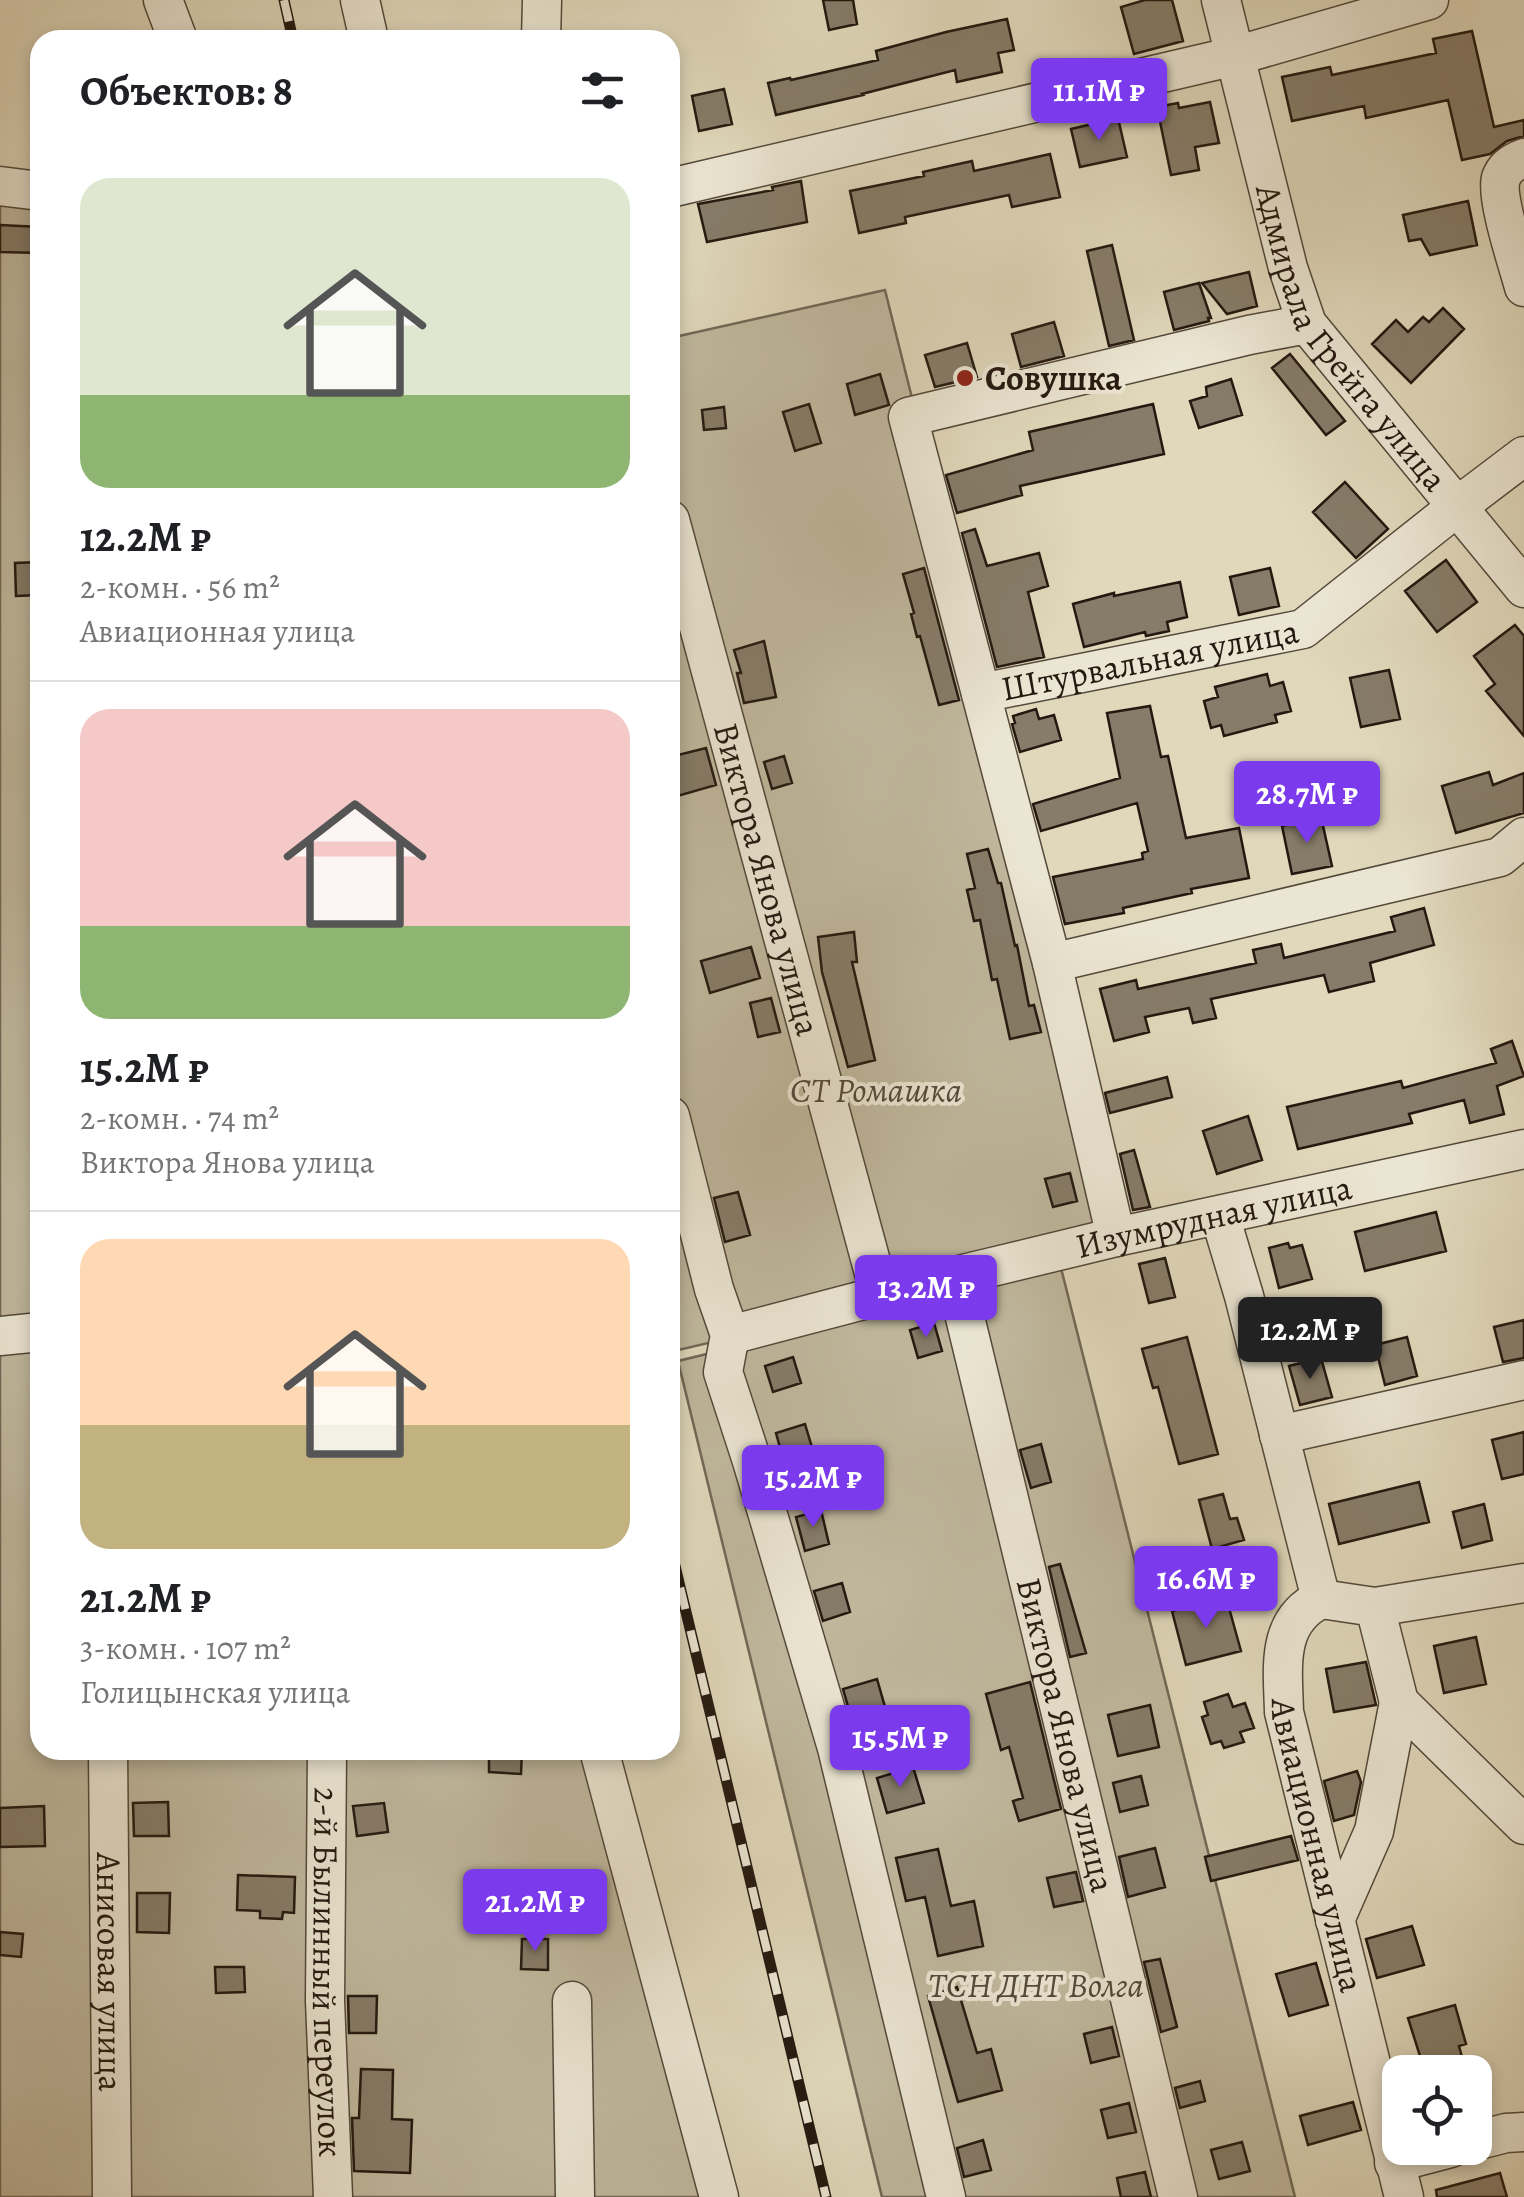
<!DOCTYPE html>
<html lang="ru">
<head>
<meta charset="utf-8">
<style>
  body { margin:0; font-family:Alegreya,serif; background:#f6f6f6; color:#202124; height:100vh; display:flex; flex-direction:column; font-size:38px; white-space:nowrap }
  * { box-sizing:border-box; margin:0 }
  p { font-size:32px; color:#757577 }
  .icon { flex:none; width:55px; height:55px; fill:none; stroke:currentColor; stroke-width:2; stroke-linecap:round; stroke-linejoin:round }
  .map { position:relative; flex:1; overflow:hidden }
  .details { position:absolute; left:30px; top:30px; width:650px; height:1730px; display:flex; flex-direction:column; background:#fff; border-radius:30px; box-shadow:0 5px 15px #0003 }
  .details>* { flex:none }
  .fabs { position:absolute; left:1382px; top:2055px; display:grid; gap:20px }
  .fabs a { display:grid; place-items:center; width:110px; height:110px; border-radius:20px; background:#fff; box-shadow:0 5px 15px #0003; font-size:50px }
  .price { position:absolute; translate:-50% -85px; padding:0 22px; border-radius:10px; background:#7c3aed; color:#fff; font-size:32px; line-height:65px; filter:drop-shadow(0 2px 5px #0008) }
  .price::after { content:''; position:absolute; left:50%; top:60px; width:30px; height:22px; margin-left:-15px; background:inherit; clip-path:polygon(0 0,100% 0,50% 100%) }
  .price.on { background:#222; color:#fff }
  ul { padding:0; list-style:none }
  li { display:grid; align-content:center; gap:20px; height:530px; padding:0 50px }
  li+li { border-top:2px solid #e0e0e0 }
  li span { display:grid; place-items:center; height:310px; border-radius:30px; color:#555 }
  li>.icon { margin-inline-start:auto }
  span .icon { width:180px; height:180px; fill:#fffc; stroke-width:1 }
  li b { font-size:42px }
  h2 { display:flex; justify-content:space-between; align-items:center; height:120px; padding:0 50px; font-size:42px }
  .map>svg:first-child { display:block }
  .green { fill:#c0b89e; stroke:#726857; stroke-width:2.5 }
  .building { fill:#867c69; stroke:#241910; stroke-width:2.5 }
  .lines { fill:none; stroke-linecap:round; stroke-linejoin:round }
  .minor-casing { stroke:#53493b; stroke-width:41 }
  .minor { stroke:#ebe6d3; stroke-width:38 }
  .rail-casing { stroke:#241910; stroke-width:11 }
  .rail { stroke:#ebe6d3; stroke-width:8; stroke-dasharray:22; stroke-linecap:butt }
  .poi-dot { fill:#8f2418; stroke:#ebe6d3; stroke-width:4 }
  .labels { text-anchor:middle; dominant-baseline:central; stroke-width:8; stroke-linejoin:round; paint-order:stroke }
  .street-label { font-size:35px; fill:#241910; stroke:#ebe6d3 }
  .poi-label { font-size:35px; font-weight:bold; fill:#241910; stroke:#ebe6d3; text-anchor:start }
  .park-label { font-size:35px; font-style:italic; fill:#53493b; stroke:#ebe6d3 }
</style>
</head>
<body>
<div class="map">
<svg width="1524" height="2197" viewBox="0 0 1524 2197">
  <rect width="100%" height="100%" fill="#e0d8bb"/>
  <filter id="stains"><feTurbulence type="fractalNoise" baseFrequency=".002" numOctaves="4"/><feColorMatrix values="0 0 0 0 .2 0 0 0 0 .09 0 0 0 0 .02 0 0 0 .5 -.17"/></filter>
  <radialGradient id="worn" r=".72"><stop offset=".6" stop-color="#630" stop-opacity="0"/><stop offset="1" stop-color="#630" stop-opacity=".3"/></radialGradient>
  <path class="green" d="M0 202H40V1750H606L703 2197H0Z
    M885 290 1124 1246 670 1352V338Z
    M1061 1268 1295 2197H882L678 1361Z"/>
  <path class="building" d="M823 0H853L857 24 829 30Z
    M1145 0H1172L1183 41 1134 54 1121 7Z
    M1007 19 1014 50 998 53 1002 72 957 82 955 70 862 94 863 95 776 115 768 83 790 78 791 80 878 60 876 51 946 32Z
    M1472 31 1494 127 1524 120V136L1507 141 1490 154 1462 160 1448 100 1366 118 1364 106 1292 121 1282 77 1330 67 1332 75 1436 53 1433 39Z
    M724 89 732 124 699 131 692 96Z
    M1210 102 1219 143 1195 147 1199 170 1171 175 1157 107 1178 103 1179 108Z
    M1118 118 1127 157 1080 167 1071 129Z
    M1050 154 1060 197 1012 207 1009 195 905 217 906 223 859 233 850 191 924 176 923 172 972 161 974 171Z
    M801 181 807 222 707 242 698 204 773 190 772 187Z
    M1468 201 1477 245 1430 255 1421 239 1409 241 1403 215Z
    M0 225 40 227V253L0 252Z
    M1112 245 1134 340 1109 346 1087 251Z
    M1249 272 1257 306 1227 314 1202 283Z
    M1199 283 1211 318H1208L1209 321 1174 330 1164 292Z
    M1443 308 1464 329 1411 383 1372 344 1396 320 1408 332 1423 317 1429 322Z
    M1054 322 1064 356 1021 367 1012 334Z
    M967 343 977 377 935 387 925 355Z
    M1290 354 1345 421 1326 435 1272 368Z
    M880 374 889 405 855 415 847 384Z
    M1231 379 1242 415 1199 428 1190 401 1207 396 1206 387Z
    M809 404 821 443 795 451 783 412Z
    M1153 404 1164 454 1020 486 1022 495 957 513 946 475 1033 450 1029 432Z
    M724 407 726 428 704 430 702 410Z
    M1345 482 1388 529 1356 558 1313 512Z
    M975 529 987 566 1039 553 1048 586 1028 592 1044 657 997 667 962 533Z
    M1446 560 1477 602 1437 632 1405 591Z
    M40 562V595L16 596 15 563Z
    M924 568 959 700 939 705 920 636 917 637 911 614 914 613 903 574Z
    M1270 568 1279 606 1239 615 1230 577Z
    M1180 582 1187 617 1167 622 1169 631 1146 636 1145 632 1084 647 1073 604 1114 593V596Z
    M1515 625 1524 636V736L1486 691 1495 684 1474 656Z
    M764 641 776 697 744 703 737 673H741L734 650Z
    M1389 670 1400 719 1361 727 1350 678Z
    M1267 674 1270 686 1283 682 1291 711 1275 715 1277 722 1224 736 1221 725 1211 728 1204 701 1218 697 1215 687Z
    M1150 706 1161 757 1168 756 1186 838 1239 828 1249 878 1191 889 1192 893 1123 908 1124 913 1065 924 1053 877 1143 859 1142 853 1148 851 1137 803 1041 831 1033 804 1120 778 1107 713Z
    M1036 709 1039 719 1054 715 1061 740 1020 752 1012 724 1015 723 1013 716Z
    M706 748 716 785 674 797 670 783V757Z
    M784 756 792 783 772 789 764 762Z
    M1489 772 1493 785 1524 773V813L1456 833 1442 786Z
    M1321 817 1332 866 1292 874 1282 826Z
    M988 849 998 883H1001L1015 946 1017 945 1029 1006 1034 1005 1041 1032 1010 1039 997 979 992 980 980 920 974 921 967 890 975 888 967 854Z
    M1424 908 1434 945 1370 963 1374 981 1329 992 1324 975 1211 999 1216 1018 1193 1023 1189 1008 1145 1017 1149 1032 1114 1041 1100 989 1136 980 1138 989 1256 963 1253 950 1281 944 1284 958 1395 931 1391 917Z
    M854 932 857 962H852L875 1060 848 1067 822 972 818 937Z
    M751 947 760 978 710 993 701 961Z
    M771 998 780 1032 758 1037 750 1003Z
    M1512 1041 1524 1076 1497 1086 1504 1114 1470 1123 1464 1100 1409 1114 1412 1123 1298 1149 1287 1107 1401 1081 1403 1088 1496 1063 1491 1049Z
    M1167 1077 1172 1097 1110 1113 1105 1093Z
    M1248 1116 1262 1160 1217 1174 1203 1131Z
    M1134 1150 1150 1207 1133 1210 1120 1154Z
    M1070 1173 1077 1201 1053 1207 1045 1179Z
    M738 1192 750 1235 725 1242 714 1198Z
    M1436 1212 1446 1251 1365 1271 1355 1232Z
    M1288 1243 1290 1248 1302 1245 1312 1279 1279 1288 1269 1248Z
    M1165 1258 1175 1297 1149 1303 1139 1264Z
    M1524 1320V1358L1503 1362 1494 1327Z
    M934 1323 942 1351 918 1358 910 1330Z
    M1187 1337 1218 1454 1179 1464 1158 1387 1153 1388 1142 1349Z
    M1407 1337 1417 1376 1385 1385 1375 1345Z
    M793 1357 801 1383 773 1392 765 1366Z
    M1321 1358 1332 1397 1300 1405 1289 1366Z
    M805 1424 814 1454 784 1462 776 1433Z
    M1524 1432V1474L1502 1479 1492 1440Z
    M1041 1444 1051 1482 1031 1488 1020 1450Z
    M1419 1482 1429 1522 1339 1544 1329 1504Z
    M1223 1494 1230 1519 1237 1518 1244 1540 1212 1549 1199 1500Z
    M1484 1504 1492 1540 1462 1548 1453 1512Z
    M821 1510 829 1544 805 1551 796 1517Z
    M1060 1564 1086 1653 1070 1657 1049 1567Z
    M842 1583 850 1612 823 1621 814 1591Z
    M1226 1597 1241 1651 1186 1665 1172 1611Z
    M1476 1637 1486 1684 1444 1693 1434 1646Z
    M1366 1662 1376 1705 1334 1712 1326 1669Z
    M877 1679 887 1714 853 1724 843 1689Z
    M1030 1682 1061 1809 1019 1821 1013 1801 1023 1798 1009 1747 1001 1750 986 1694Z
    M1228 1694 1233 1707 1245 1703 1254 1728 1240 1732 1244 1742 1224 1748 1221 1741 1211 1744 1202 1717 1208 1715 1204 1702Z
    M1150 1705 1159 1747 1118 1756 1108 1715Z
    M489 1750H522L521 1774 489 1772Z
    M913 1767 924 1803 887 1813 877 1778Z
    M1357 1771 1361 1782 1354 1815 1334 1821 1324 1781Z
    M1141 1776 1148 1805 1120 1812 1113 1783Z
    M168 1802 169 1836H134L133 1803Z
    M384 1803 388 1832 357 1836 353 1806Z
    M44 1806 45 1846 0 1847V1808Z
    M1291 1836 1298 1860 1211 1881 1205 1857Z
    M1155 1848 1165 1887 1128 1897 1119 1857Z
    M938 1849 951 1906 974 1901 983 1946 938 1956 925 1897 906 1901 896 1858Z
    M1076 1872 1083 1901 1054 1907 1047 1878Z
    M238 1875 295 1877 294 1913 283 1912 282 1919 260 1918V1911L237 1910Z
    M137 1893H170L169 1933 137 1932Z
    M1412 1926 1424 1965 1377 1978 1366 1939Z
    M0 1932 23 1934 21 1957 0 1955Z
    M522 1939H548V1970L521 1969Z
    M1160 1959 1177 2027 1161 2032 1144 1962Z
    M1316 1963 1328 2005 1289 2016 1276 1974Z
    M215 1967H244L245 1992 216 1993Z
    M957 1987 977 2053 991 2049 1002 2090 958 2102 928 1996Z
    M348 1996H377L376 2033H349Z
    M1455 2005 1466 2044 1459 2046 1466 2072H1425L1408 2018Z
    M1112 2027 1119 2056 1091 2063 1084 2034Z
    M361 2069 393 2070 392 2119 412 2120 410 2173 354 2171 352 2118H359Z
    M1200 2081 1205 2101 1180 2108 1175 2088Z
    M1353 2102 1361 2130 1308 2145 1300 2116Z
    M1129 2103 1136 2132 1108 2138 1101 2110Z
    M983 2140 991 2170 964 2177 957 2148Z
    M1242 2142 1250 2171 1219 2179 1211 2150Z
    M1145 2172 1151 2197H1121L1117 2178Z
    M1500 2173 1507 2197H1437L1436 2190Z"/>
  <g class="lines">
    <g class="minor-casing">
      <g id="minor">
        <path d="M163 0 178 40"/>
        <path d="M360 0 369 40"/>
        <path id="s1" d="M1221 0 1288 268 1307 324 1524 588"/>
        <path d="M541 40 542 0"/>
        <path d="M1524 158C1513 162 1505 167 1501 178 1495 196 1518 265 1524 287"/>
        <path d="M0 186 40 191"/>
        <path d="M670 188 1235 56 1429 0"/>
        <path id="s2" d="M670 520 880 1295"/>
        <path id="s3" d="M981 693 1303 629 1458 506 1524 456"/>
        <path d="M1052 963 1500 857 1524 837"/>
        <path d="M670 1116 714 1289 730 1335 723 1372 752 1461 837 1748 946 2197"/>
        <path d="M1220 1216 1244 1296 1321 1599"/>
        <path d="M1116 1237 1052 963 908 417 1249 335 1307 324"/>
        <path id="s4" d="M955 1276 1178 2197"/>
        <path id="s5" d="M730 1335 955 1276 1116 1237 1524 1149"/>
        <path d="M0 1336 40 1332"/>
        <path d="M1279 1435 1524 1380"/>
        <path id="s6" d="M1321 1599C1275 1621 1283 1668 1284 1712L1404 2197"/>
        <path d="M1321 1599 1375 1607 1399 1702 1524 1825"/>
        <path d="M1375 1607 1524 1583"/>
        <path id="s7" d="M108 1750 112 2197"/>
        <path id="s8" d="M327 1750 325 2001 333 2197"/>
        <path d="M599 1750 719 2197"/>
        <path d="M1335 1920 1374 1831 1399 1702"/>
        <path d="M572 2001 575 2197"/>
        <path d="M1475 2141 1506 2133 1524 2132"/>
        <path d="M1394 2163 1451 2148"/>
      </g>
    </g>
    <use href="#minor" class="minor"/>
    <g class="rail-casing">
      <path id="rail" d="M284 0 293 40
        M670 1545 826 2197"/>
    </g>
    <use href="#rail" class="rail"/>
  </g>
  <circle class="poi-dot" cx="965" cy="378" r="10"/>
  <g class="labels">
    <g class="street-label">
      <text stroke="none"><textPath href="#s1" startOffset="368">Адмирала Грейга улица</textPath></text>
      <text stroke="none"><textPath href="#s3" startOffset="172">Штурвальная улица</textPath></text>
      <text stroke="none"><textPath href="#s2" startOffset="372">Виктора Янова улица</textPath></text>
      <text stroke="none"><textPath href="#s5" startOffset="498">Изумрудная улица</textPath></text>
      <text stroke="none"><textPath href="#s4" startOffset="472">Виктора Янова улица</textPath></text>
      <text stroke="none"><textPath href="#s6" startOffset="265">Авиационная улица</textPath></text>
      <text stroke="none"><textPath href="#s8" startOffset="222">2-й Былинный переулок</textPath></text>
      <text stroke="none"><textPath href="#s7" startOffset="222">Анисовая улица</textPath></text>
    </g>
    <g class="poi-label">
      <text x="985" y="378">Совушка</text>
    </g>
    <g class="park-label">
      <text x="876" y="1090">СТ Ромашка</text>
      <text x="1036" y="1985">ТСН ДНТ Волга</text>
    </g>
  </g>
  <rect width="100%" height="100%" filter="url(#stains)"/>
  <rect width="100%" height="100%" fill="url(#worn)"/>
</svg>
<div class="fabs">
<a><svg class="icon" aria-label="locate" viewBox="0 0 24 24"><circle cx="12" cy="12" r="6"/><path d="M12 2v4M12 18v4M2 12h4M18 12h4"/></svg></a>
</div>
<b class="price" style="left:1099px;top:143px">11.1M ₽</b>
<b class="price" style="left:1307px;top:846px">28.7M ₽</b>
<b class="price" style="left:926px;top:1340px">13.2M ₽</b>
<b class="price on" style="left:1310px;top:1382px">12.2M ₽</b>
<b class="price" style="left:813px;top:1530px">15.2M ₽</b>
<b class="price" style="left:1206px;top:1631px">16.6M ₽</b>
<b class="price" style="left:900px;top:1790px">15.5M ₽</b>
<b class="price" style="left:535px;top:1954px">21.2M ₽</b>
<section class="details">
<h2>Объектов: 8<svg class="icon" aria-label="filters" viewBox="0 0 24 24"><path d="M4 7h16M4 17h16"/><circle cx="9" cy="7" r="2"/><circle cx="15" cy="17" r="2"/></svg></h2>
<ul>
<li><span style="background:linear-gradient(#dfe7d0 70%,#8fb573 0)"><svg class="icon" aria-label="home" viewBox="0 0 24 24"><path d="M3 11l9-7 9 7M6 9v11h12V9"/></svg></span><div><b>12.2M ₽</b><p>2-комн. · 56 m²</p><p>Авиационная улица</p></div></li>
<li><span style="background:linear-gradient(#f6c9c9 70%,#8fb573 0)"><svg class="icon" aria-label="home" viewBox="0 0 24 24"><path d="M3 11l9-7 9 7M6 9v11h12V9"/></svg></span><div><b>15.2M ₽</b><p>2-комн. · 74 m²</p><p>Виктора Янова улица</p></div></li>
<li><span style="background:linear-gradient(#ffd9b3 60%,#c2b280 0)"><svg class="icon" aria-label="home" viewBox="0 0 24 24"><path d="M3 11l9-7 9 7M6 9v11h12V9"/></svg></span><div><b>21.2M ₽</b><p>3-комн. · 107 m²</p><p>Голицынская улица</p></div></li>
</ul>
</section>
</div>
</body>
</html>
